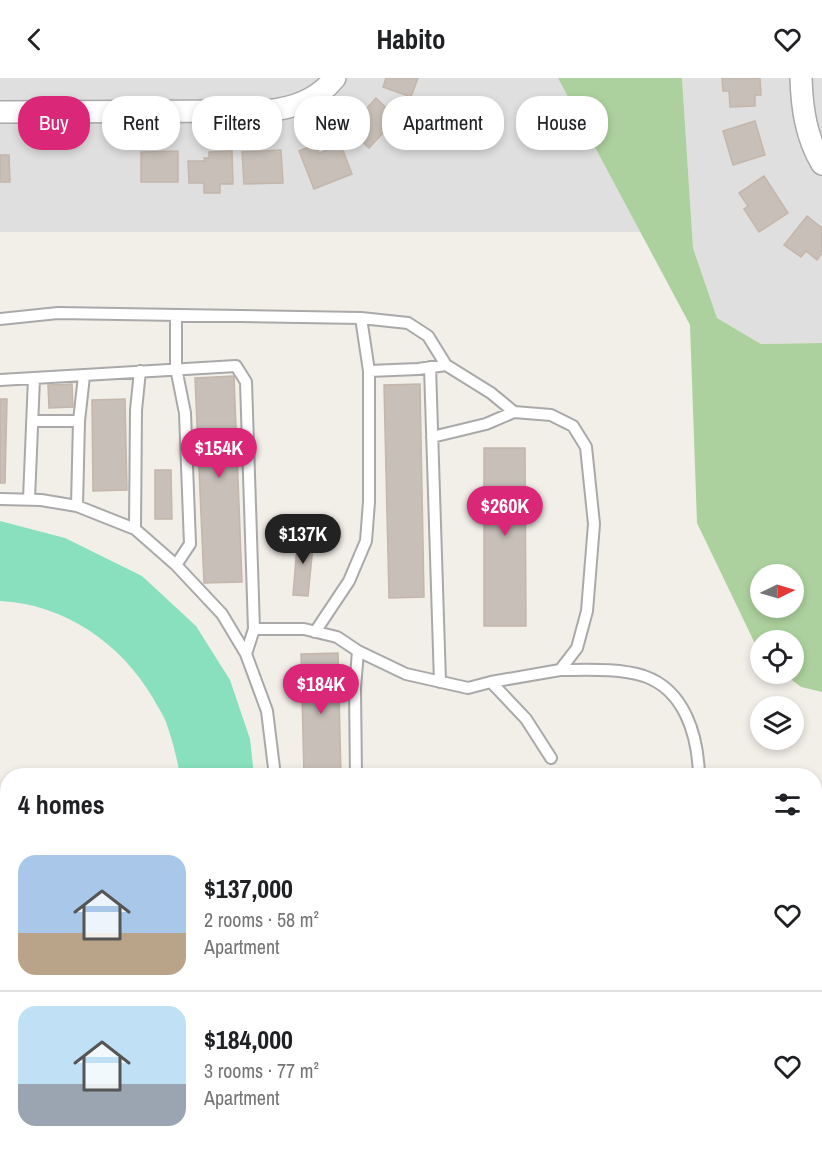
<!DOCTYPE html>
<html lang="en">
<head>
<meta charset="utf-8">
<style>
  body { margin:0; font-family:"Archivo Narrow",sans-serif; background:#f2f2f2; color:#202124; height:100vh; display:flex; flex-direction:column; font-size:22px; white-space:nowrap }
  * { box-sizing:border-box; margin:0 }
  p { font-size:20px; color:#757577 }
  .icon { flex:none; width:33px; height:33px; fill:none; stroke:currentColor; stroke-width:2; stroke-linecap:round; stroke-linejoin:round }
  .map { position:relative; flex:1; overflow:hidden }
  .details { position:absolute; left:0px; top:690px; width:822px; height:384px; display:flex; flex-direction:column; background:#fff; border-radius:24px 24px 0 0; box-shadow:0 3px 9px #0003 }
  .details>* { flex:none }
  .top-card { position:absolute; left:18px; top:18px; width:786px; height:54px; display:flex; gap:12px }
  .needle { width:39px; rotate:85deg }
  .tools { position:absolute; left:750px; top:486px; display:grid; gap:12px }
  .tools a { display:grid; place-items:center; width:54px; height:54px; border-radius:50%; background:#fff; box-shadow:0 3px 9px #0003; font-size:30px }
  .price { position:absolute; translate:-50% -51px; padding:0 14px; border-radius:21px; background:#db2777; color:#fff; font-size:20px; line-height:39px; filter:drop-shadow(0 2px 3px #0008) }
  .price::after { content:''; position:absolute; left:50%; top:36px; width:18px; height:14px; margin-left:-9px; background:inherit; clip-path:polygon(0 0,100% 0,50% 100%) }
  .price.on { background:#222; color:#fff }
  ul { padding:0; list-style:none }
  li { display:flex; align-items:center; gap:18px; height:150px; padding:0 18px }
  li+li { border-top:2px solid #e0e0e0 }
  li span { display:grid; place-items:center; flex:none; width:168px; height:120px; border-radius:18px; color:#555 }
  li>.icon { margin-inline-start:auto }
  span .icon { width:72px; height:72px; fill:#fffc; stroke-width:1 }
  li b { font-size:26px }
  h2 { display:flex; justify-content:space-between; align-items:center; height:72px; padding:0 18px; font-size:26px }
  .pill { padding:0 21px; border-radius:24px; background:#fff; box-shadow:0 3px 9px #0003; font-size:21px; line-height:54px }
  .pill.on { background:#db2777; color:#fff }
  header { display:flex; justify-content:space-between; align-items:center; height:78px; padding:0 18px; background:#fff; font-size:27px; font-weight:700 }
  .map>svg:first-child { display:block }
  .residential { fill:#e0dfdf }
  .forest { fill:#add19e; fill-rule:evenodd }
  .pitch { fill:#88e0be }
  .building { fill:#c7bfb8; stroke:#c4b6ab; stroke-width:1.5 }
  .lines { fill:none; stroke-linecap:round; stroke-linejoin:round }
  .service-casing { stroke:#a9a9a9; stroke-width:14 }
  .minor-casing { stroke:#a9a9a9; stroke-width:24 }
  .service { stroke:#fff; stroke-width:10 }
  .minor { stroke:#fff; stroke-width:21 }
</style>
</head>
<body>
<header><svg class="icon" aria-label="back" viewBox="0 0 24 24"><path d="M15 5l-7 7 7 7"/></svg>Habito<svg class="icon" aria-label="heart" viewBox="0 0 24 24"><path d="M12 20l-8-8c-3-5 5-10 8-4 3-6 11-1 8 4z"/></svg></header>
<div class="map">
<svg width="822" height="1074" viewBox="0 0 822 1074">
  <rect width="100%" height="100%" fill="#f2efe9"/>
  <path class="residential" d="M0 0H558L641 154H0Z
    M682 0H822V265L761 266 717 240 693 170Z"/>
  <path class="forest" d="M558 0H682L693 170 717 240 761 266 822 265V614L801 609 784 596H794V562H760V576L697 445 690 247ZM760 496H794V530H760Z"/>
  <path class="pitch" d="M0 443 65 460 142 498 196 548 230 602 250 661 254 697H180C177 680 172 661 166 644 163 636 157 628 153 620 121 565 64 526 0 523Z
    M154 1067V1066L225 1067 224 1074H153Z"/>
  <path class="building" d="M386 0H418L411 19 383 9Z
    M722 0H760L761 17H755V28L730 29 729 13H723Z
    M376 20 397 40 369 70 348 51Z
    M755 43 765 77 733 87 723 53Z
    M316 66 319 75 341 67 352 96 314 111 299 73Z
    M281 72 283 105 244 106 242 74Z
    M178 73V104H141V74Z
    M232 73 233 106H220V115H204V105H189L188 83H205L204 80H209V74Z
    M0 77H9L10 104H0Z
    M764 98 788 135 759 154 744 131 748 128 739 115Z
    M807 138 822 150V175L817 182 806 173 801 179 784 167Z
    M234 298 242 504 204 505 195 300Z
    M72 306 73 329 49 330 48 307Z
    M420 306 424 519 389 520 384 307Z
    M0 321H7L5 405H0Z
    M125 321 127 412 93 413 92 322Z
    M484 370H525L526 548H484Z
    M155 392H171L172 441H155Z
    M298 456 314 458 308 518 293 517Z
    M338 575 341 698H304L301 576Z
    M508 691V698H482L481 692Z
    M439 695V698H406V696Z
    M326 1066H369V1070H362V1074H326Z"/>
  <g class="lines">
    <g class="service-casing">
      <path id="service" d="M176 239V290L185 335 190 466 176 487
        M0 241 58 235 361 240 408 245 428 258 446 287
        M430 289 440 604
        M0 302 236 288 246 304 254 551 246 576
        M32 343H79
        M432 359 486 346 514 334
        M0 421 41 422 77 428 135 451 176 487 222 536 246 576 267 633 275 698
        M29 421 34 300
        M77 428 79 343 84 298
        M135 451 136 332 140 293
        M254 551H304L337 559 358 573 406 596 468 610 491 604 560 592 577 570 587 533 594 446 586 369 573 348 551 337 514 334 491 315 446 287 418 291 369 293
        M315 554 349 503 366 463 369 424V293L361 240
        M560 592C587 592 618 590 644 598 685 612 698 658 699 698
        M491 604 526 641 551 680
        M356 698 355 610 358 573
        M814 959 820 1074
        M280 1066 281 1074
        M758 1066 759 1074
        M381 1074 382 1066"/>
    </g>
    <g class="minor-casing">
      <path id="minor" d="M801 0C802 31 806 59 822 86
        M0 34 266 33C294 30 317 22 335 0"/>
    </g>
    <use href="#service" class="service"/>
    <use href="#minor" class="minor"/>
  </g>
</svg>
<div class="tools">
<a><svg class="needle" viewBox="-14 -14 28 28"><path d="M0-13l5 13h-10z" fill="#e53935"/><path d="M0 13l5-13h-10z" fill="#757577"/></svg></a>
<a><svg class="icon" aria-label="locate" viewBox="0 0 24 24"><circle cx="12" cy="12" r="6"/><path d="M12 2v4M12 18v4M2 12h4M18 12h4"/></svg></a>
<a><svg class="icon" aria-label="layers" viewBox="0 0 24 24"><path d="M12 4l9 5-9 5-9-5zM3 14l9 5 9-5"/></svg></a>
</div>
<b class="price" style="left:219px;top:401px">$154K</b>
<b class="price" style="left:505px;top:459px">$260K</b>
<b class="price on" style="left:303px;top:487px">$137K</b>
<b class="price" style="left:321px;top:637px">$184K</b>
<div class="top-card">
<a class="pill on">Buy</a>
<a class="pill">Rent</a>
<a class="pill">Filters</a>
<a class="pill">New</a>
<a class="pill">Apartment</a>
<a class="pill">House</a>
</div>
<section class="details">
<h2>4 homes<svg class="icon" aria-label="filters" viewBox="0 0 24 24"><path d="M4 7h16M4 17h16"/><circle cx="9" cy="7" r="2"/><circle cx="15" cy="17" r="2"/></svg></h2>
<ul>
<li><span style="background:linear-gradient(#a9c7e8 65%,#b9a48a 0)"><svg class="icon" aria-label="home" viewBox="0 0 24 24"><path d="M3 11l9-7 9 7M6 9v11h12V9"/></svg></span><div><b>$137,000</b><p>2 rooms · 58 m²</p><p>Apartment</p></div><svg class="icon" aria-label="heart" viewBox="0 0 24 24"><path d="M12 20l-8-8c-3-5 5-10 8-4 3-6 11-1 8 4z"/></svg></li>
<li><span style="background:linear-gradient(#bfe0f5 65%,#9aa5b1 0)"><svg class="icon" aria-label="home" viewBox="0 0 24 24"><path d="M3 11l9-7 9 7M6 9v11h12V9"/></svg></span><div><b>$184,000</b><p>3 rooms · 77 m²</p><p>Apartment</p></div><svg class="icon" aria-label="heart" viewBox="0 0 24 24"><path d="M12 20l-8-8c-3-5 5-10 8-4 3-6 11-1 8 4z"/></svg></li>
</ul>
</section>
</div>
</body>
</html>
